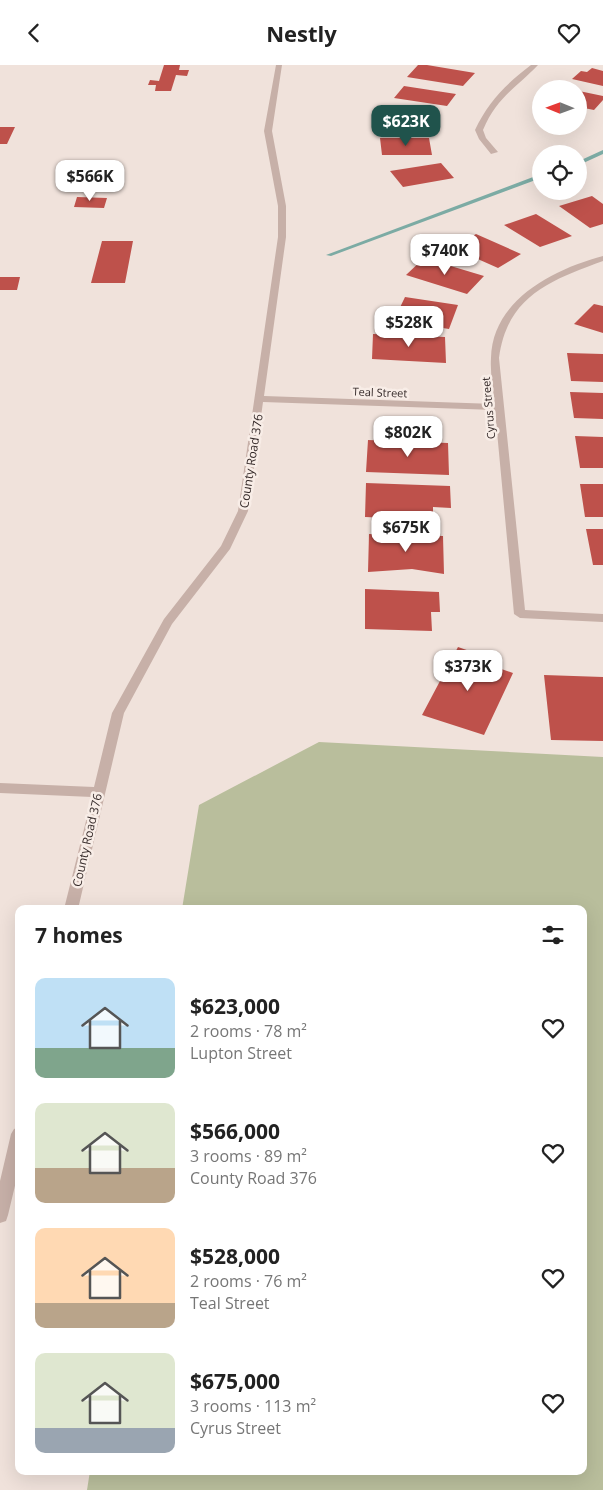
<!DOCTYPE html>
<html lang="en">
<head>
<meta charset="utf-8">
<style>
  body { margin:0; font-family:"Open Sans",sans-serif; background:#f2f2f2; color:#222; height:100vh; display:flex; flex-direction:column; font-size:19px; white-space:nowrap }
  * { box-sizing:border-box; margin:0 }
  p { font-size:16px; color:#767676 }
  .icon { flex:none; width:28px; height:28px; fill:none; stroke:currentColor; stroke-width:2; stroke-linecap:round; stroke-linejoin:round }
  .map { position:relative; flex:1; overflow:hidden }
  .panel { position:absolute; left:15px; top:840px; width:572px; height:570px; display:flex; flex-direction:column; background:#fff; border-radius:10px; box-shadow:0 5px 20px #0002 }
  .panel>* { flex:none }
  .needle { width:32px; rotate:271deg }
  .fabs { position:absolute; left:532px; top:15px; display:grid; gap:10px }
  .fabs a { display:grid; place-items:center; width:55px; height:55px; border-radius:50%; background:#fff; box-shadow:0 5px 20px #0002; font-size:25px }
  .price { position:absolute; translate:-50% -42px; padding:0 11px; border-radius:10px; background:#fff; color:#222; font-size:16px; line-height:32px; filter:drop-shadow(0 1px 2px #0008) }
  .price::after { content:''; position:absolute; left:50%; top:30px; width:15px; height:11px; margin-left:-8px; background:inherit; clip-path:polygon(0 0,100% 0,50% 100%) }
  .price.current { background:#20534c; color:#fff }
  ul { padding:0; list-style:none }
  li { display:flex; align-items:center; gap:15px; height:125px; padding:0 20px }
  li span { display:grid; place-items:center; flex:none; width:140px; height:100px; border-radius:10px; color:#555 }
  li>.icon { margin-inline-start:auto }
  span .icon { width:60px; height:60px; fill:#fffc; stroke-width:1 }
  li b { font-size:21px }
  h2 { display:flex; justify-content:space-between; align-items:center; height:60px; padding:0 20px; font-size:21px }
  header { display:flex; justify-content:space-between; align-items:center; height:65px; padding:0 20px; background:#fff; font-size:22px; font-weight:700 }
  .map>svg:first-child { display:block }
  .green { fill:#b9be9c }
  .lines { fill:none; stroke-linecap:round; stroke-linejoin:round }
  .stream { fill:#7caba4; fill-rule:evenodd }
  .building { fill:#be514b }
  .street { fill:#c7b0a8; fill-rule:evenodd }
  .labels { text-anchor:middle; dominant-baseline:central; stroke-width:5; stroke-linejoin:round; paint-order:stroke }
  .far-street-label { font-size:11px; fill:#342928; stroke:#f8ede7 }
  .street-label { font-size:12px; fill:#342928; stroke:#f8ede7 }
</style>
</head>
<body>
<header><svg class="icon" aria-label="back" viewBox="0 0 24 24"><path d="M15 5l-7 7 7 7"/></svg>Nestly<svg class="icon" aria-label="heart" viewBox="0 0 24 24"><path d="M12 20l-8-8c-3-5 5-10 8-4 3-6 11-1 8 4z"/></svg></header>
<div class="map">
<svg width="603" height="1425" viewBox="0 0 603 1425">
  <rect width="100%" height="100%" fill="#f0e2db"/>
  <path class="green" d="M319 677 603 692V1425H87L90 1406H584V844H182L199 740Z"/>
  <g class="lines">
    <path class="stream" d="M603 85V89L579 100V96Z
      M541 109V113L331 191 326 190Z"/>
  </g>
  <path class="building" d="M164 0H180L179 5H189L187 11 176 10 171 26H155L156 20H148L150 15 159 16Z
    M418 0H427L475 8 463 21 407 12Z
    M592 3 603 6V21L572 14 581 6 587 7Z
    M404 21 456 29 447 41 394 33Z
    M579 26 603 31V35L594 45 579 42Z
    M390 44 440 49 434 64 383 59Z
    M0 62H15L7 79H0Z
    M380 73H429L432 90H382Z
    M441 98 454 113 403 122 390 106Z
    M592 131 603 139V159L590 163 559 141Z
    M77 132 107 133 104 143 74 142Z
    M536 149 572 171 540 182 504 160Z
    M476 169 521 189 498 203 453 183Z
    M102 176H133L125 218H91Z
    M424 193 484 211 467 229 406 210Z
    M0 212H20L17 225H0Z
    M405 232 458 240 449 264 394 255Z
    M594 239 603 241V268L574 259Z
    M373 269 445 272 446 298 372 294Z
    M567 288 603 289V317L571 316Z
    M570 327 603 328V354L574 353Z
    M575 371 603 372V403H580Z
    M368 375 448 378 449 410 366 407Z
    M366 418 450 421 451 443 433 442V455L365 452Z
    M580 419H603V452H585Z
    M586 464H603V500H593Z
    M369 469 443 471 444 509 412 504 368 507Z
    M365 524 439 527 440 547H431L432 566 365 564Z
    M458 582 487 592 484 598 513 608 484 670 422 650Z
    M544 610 603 612V676L551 675Z"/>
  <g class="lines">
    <path class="street" d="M276 0H282L272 66 286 141V172L264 331 495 339C493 324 490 308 491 293 492 235 554 204 603 191V196C551 215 507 231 499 293L525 545 603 549V557L520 553 514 549 495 345 263 337 248 446 230 484 172 559 124 648 78 844H64L92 732 0 728V718L94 722 112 648 164 554 221 481 238 446 278 172V141L264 66Z
      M531 0H538C515 24 497 32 483 65L486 73 498 87 491 89 479 74 475 65C488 37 507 18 531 0Z
      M19 1062V1104L8 1150 6 1156 0 1158V1116L11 1069 14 1064Z"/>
  </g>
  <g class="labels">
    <g class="far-street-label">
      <text transform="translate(380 327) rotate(2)">Teal Street</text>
      <text transform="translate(488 343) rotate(-95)">Cyrus Street</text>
    </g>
    <g class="street-label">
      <text transform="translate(251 396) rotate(-81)">County Road 376</text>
      <text transform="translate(87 775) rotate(-77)">County Road 376</text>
    </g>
  </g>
</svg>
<div class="fabs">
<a><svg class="needle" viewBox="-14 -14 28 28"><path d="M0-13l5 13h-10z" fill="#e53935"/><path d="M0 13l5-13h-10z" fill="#767676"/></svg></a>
<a><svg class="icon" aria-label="locate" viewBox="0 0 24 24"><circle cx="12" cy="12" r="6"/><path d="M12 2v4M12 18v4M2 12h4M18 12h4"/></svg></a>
</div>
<b class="price current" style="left:406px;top:82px">$623K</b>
<b class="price" style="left:90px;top:137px">$566K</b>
<b class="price" style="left:445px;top:211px">$740K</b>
<b class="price" style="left:409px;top:283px">$528K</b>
<b class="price" style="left:408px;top:393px">$802K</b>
<b class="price" style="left:406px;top:488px">$675K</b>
<b class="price" style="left:468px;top:627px">$373K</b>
<section class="panel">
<h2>7 homes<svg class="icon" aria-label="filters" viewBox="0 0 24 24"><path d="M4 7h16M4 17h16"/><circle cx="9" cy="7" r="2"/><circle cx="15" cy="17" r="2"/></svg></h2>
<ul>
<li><span style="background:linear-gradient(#bfe0f5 70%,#7fa58c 0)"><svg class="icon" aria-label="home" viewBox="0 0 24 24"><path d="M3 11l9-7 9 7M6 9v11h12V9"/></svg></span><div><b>$623,000</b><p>2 rooms · 78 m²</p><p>Lupton Street</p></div><svg class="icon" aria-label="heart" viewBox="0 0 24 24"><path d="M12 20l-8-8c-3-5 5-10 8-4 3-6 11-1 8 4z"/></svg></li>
<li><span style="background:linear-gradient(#dfe7d0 65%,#b9a48a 0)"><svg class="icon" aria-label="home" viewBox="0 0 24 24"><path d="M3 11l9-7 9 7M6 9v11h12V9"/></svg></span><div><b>$566,000</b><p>3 rooms · 89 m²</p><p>County Road 376</p></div><svg class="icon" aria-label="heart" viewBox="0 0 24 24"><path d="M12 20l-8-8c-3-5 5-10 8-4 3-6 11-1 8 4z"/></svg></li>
<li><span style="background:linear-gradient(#ffd9b3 75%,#b9a48a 0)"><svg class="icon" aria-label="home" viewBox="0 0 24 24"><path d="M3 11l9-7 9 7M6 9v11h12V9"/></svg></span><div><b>$528,000</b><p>2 rooms · 76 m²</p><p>Teal Street</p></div><svg class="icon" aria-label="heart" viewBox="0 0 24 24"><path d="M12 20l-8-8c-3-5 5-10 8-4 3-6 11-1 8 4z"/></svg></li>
<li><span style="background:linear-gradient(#dfe7d0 75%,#9aa5b1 0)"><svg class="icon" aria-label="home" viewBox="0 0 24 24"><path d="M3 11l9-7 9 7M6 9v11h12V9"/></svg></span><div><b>$675,000</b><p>3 rooms · 113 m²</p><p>Cyrus Street</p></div><svg class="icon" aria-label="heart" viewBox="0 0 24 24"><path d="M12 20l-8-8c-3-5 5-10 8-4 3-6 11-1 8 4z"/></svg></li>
</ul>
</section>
</div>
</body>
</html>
